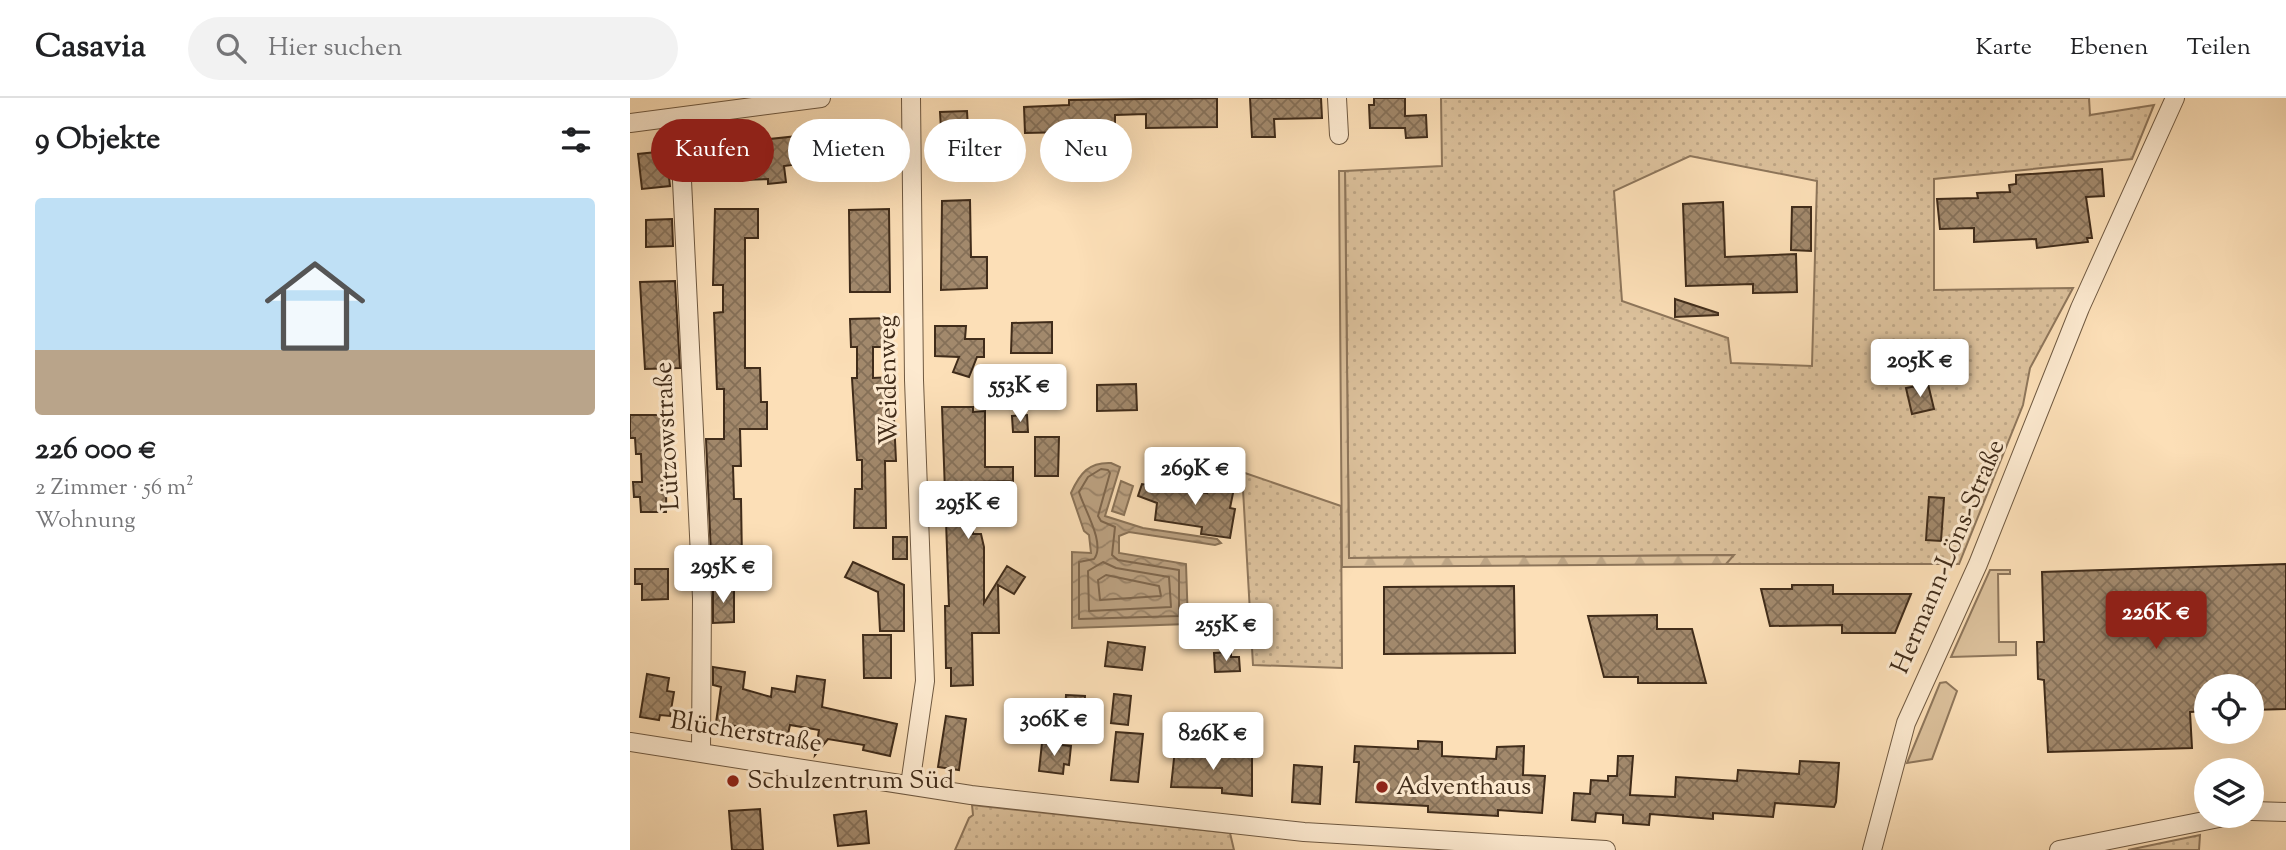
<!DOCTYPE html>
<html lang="de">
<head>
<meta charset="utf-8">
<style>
  body { margin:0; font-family:"Sorts Mill Goudy",serif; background:#f2f2f2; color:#202124; height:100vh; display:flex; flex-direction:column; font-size:26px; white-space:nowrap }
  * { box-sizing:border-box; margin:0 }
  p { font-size:23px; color:#757577 }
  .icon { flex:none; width:38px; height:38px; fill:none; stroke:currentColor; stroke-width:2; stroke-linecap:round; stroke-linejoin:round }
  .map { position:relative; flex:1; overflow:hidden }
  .drawer { display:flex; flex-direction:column; background:#fff; width:630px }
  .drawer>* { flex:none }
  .top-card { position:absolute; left:21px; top:21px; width:665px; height:63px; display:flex; gap:14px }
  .fabs { position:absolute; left:1564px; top:576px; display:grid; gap:14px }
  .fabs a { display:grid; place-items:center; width:70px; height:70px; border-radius:50%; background:#fff; box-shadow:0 7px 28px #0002; font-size:35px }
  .price { position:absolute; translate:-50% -60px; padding:0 16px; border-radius:7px; background:#fff; color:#222; font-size:23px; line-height:46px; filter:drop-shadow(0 2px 4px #0008) }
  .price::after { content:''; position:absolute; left:50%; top:42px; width:21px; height:16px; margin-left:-10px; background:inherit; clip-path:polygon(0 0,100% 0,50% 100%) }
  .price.on { background:#8f2418; color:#fff }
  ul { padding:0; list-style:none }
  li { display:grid; align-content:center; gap:14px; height:371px; padding:0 35px }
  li+li { border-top:2px solid #e0e0e0 }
  li span { display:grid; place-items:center; height:217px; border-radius:7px; color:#555 }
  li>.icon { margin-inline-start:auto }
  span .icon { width:126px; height:126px; fill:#fffc; stroke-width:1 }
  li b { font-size:30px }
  h2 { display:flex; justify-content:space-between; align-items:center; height:84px; padding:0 35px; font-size:30px }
  .pill { padding:0 24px; border-radius:32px; background:#fff; box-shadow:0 7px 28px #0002; font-size:24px; line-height:63px }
  .pill.on { background:#8f2418; color:#fff }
  header { display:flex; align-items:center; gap:42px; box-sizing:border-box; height:98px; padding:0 35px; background:#fff; border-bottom:2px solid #e0e0e0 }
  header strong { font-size:33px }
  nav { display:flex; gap:38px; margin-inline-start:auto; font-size:24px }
  .search { width:490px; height:63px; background:#f2f2f2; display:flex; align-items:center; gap:18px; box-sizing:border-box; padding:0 24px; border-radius:38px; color:#757577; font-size:26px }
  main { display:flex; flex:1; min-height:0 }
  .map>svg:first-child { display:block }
  .grass { fill:url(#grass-dots); stroke:#8e765b; stroke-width:2; fill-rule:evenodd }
  .forest { fill:url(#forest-firs); stroke:#8e765b; stroke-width:2 }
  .green { fill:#dcc19c; stroke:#8e765b; stroke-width:2 }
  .water { fill:url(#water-waves); stroke:#8a7358; stroke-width:2 }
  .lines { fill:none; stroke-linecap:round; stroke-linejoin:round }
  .shore { stroke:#7e674e; stroke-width:2 }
  .building { fill:url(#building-cross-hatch); stroke:#402c1a; stroke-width:2 }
  .street-casing { stroke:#6f5941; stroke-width:20 }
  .street { stroke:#fdead0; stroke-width:18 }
  .poi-dot { fill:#8f2418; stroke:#fdead0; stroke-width:2.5 }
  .labels { text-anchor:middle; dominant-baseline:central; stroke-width:6; stroke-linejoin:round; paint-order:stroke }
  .street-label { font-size:26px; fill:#402c1a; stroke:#fdead0 }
  .poi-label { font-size:26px; fill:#402c1a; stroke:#fdead0; text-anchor:start }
</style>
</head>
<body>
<header>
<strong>Casavia</strong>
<div class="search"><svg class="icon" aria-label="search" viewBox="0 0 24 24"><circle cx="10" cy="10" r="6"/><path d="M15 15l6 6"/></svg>Hier suchen</div>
<nav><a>Karte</a><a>Ebenen</a><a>Teilen</a></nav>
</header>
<main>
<section class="drawer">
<h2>9 Objekte<svg class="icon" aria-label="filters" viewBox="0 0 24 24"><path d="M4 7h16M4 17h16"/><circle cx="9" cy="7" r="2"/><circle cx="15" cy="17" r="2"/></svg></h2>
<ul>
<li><span style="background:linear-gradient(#bfe0f5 70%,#b9a48a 0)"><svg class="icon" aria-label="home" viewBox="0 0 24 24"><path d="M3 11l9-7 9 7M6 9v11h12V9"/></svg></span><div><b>226 000 €</b><p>2 Zimmer · 56 m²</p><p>Wohnung</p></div></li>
</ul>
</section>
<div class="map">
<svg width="1656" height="752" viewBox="0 0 1656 752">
  <defs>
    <pattern id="grass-dots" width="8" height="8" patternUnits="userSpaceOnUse" patternTransform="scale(1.75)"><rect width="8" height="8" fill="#dcc19c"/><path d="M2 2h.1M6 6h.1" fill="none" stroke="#bea686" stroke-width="1.8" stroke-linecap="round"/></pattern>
    <pattern id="forest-firs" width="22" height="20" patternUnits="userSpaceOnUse" patternTransform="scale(1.75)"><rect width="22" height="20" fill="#dcc19c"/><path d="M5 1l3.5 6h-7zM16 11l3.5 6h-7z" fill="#bea686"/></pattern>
    <pattern id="water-waves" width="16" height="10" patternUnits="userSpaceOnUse" patternTransform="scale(1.75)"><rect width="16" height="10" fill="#bca282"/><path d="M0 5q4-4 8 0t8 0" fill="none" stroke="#9a846a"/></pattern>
    <pattern id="building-cross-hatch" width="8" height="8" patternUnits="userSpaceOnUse" patternTransform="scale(1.75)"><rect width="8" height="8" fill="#a2896c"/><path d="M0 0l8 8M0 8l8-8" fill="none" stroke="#857058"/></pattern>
  </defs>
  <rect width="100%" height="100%" fill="#fcdfb7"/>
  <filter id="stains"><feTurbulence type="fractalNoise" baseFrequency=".00286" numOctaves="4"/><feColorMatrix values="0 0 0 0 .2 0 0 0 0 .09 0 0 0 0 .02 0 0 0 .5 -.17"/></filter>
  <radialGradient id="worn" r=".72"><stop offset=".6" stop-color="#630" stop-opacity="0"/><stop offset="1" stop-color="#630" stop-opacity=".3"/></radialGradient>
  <path class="grass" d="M811 0H1459L1460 17 1524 7 1502 61 1304 81V192L1443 190 1400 270 1393 307 1329 466H1096L1102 457 719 460 715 73 812 68ZM1060 58 1187 83 1182 268 1101 265 1098 240 992 203 984 93Z
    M612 374 711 408 712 570 623 567Z
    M342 707 600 735 604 752H325L339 720 343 717Z
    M1570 737 1569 752H1498Z"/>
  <path class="forest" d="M709 73H715L719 460 1104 457 1096 466 712 469Z"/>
  <path class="green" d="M1360 472H1380V476H1368L1369 544H1386V557L1321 559Z
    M1316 584 1327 593 1302 661 1277 665 1310 585Z"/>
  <path class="water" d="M481 365 490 369 475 418 513 430 587 441 591 445 585 447 499 434 489 438V455L556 466 558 526 442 530V454L461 455 459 437 454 433 441 395C450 375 459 364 481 365Z
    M491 383 503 388 494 417 482 413Z"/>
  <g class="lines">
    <path class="shore" d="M471 371 478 372 480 375 468 418 471 423 485 429 482 457 488 462 549 472V518L449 521V464L464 461C476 446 454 411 449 394L458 379Z
      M473 464 486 470 539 479 541 509 459 513 458 473Z
      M476 477 529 488 531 498 470 502 468 482Z"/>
  </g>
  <path class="building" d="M587 0V29L516 30V16L485 17V33L395 35 394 9 439 7V2Z
    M620 0H691L692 20 644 21 645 39H622Z
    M744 0H775V18L796 17 797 39 776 40 775 30H740L739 7H744Z
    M337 13 339 48 312 49 310 14Z
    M225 30H259V72H225Z
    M176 37 178 57 169 59 170 66 154 68 156 84 138 86V81L85 83 83 46 140 44V41Z
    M36 53 40 88 12 91 8 56Z
    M1472 71 1474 98 1456 99 1462 140H1457L1458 144 1407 150 1406 141 1344 144V130L1310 131 1307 101 1348 100 1347 95 1380 94 1379 87 1386 86V77Z
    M340 102 341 159H357V190L311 192 312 103Z
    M1093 104 1095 159 1166 156 1167 194 1123 195V186L1056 188 1053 106Z
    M1162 109H1181V153L1161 152Z
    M85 111H128V140H115V270H130L131 304H137V331H110L111 368H103L104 401H111L112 462H88L87 457H81L76 341H94V291H87L84 215 93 214V187H83Z
    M259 111 260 194H220L219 112Z
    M42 121 43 148 16 149V122Z
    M45 183 50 270 15 271 10 184Z
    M1045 201 1088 215V217L1045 219Z
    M260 220 261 249H243V280L262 279 266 363H255L256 430H224L225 391H232V362H227L222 280H227V249H221L220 221Z
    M422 224V255H381L382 225Z
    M305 228H336L335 241H354V259H347L339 279 323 274 329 259 305 258Z
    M506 286 507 312 467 313V287Z
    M1298 286 1304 311 1282 316 1276 290Z
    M312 309H343V314L355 313V369H383V383L344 384 343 436H351L354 449V505L377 468 395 479 384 496 368 487 369 535H342L343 587 321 588V570H316L315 508H319Z
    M0 317H34V336H37L36 414H11L10 399H4L3 384H12L11 356H6L5 340H0Z
    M397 317 398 334H383L382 318Z
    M405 339H429L428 378H405Z
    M579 380 604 390 600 410 605 411 600 440 571 436 572 429 525 422 527 405 508 398 512 386 577 395Z
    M1299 399 1314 400 1311 443 1296 442Z
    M263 439H277V461H263Z
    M223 464 274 487V533H250L248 494 215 479Z
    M1656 466V611L1622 612V588H1577V613L1560 614 1562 650 1418 654 1414 582 1408 581 1407 544H1414L1412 474Z
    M5 471H38V501L12 502V486H5Z
    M1162 487H1203V496H1281L1265 535H1212V527L1140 528 1131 491H1162Z
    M884 488 885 555 754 556V489Z
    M83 489H104V524L83 525Z
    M1027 517V531H1062L1076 585H1008V579H974L958 518Z
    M233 537H261V580H234Z
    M478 544 515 549 512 572 475 568Z
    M601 554V559H609L610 573 585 574 584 555Z
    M83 569 115 574 113 591 141 599 142 590 165 594 167 578 195 582 192 609 267 626 260 658 233 652 234 647 198 641 185 657 189 632 160 627 158 636 86 625 91 589 83 587Z
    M17 576 39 580 37 593 44 594 40 618 30 617 29 622 10 619Z
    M484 596 501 598 498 627 481 625Z
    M436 597 455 598 454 619 435 618Z
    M316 618 336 621 329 672 308 669Z
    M486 634 513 636 508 684 481 682Z
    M788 643 812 644V658L866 661 867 649 894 648 893 677 915 678 912 715 868 712V718L798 714V708L726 704 729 664H724L725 648 788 651Z
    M412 645 441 648 439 667 434 666 433 676 409 673Z
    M545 651 622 659V698L592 695V690L541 689Z
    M988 658H1003L1000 697 1045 699 1046 679 1107 683 1108 672 1169 676 1170 663 1209 665 1206 704 1204 709 1145 705 1143 719 1083 715V721L1020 716 1019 727 993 725V717L966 715 965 724 942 722 944 695 960 696 961 682 978 683V678H987Z
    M664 667 692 669 690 706 662 704Z
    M130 711 133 752H102L99 713Z
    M236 713 239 745 208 748 204 717Z"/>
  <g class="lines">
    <g class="street-casing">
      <path id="street" d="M707 0 709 37
        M49 20 72 500 71 654
        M0 25 191 0
        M0 644 341 697 674 734 976 752
        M280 687 295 583 284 282 281 0
        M1622 713 1656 714
        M1242 752 1276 625 1348 466 1450 210 1545 0
        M1429 752 1599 718"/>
    </g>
    <use href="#street" class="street"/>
  </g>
  <g class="poi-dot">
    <circle cx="103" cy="683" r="7"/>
    <circle cx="752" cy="689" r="7"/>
  </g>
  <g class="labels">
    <g class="street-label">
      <text transform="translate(259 282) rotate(-91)">Weidenweg</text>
      <text transform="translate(38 338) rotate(-93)">Lützowstraße</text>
      <text transform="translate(1319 459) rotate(-67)">Hermann-Löns-Straße</text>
      <text transform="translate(116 635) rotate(9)">Blücherstraße</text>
    </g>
    <g class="poi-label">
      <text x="117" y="683">Schulzentrum Süd</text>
      <text x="766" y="689">Adventhaus</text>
    </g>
  </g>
  <rect width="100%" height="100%" filter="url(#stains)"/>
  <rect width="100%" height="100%" fill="url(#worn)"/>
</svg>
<div class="fabs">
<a><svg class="icon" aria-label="locate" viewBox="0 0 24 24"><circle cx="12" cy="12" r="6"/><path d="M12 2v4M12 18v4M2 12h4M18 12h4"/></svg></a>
<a><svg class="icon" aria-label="layers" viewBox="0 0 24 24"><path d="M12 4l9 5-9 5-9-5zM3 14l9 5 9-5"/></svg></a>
</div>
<b class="price" style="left:1290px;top:301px">205K €</b>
<b class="price" style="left:390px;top:326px">553K €</b>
<b class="price" style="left:565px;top:409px">269K €</b>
<b class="price" style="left:338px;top:443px">295K €</b>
<b class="price" style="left:93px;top:507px">295K €</b>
<b class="price on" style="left:1526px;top:553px">226K €</b>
<b class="price" style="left:596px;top:565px">255K €</b>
<b class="price" style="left:424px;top:660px">306K €</b>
<b class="price" style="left:583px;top:674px">826K €</b>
<div class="top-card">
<a class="pill on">Kaufen</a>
<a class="pill">Mieten</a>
<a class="pill">Filter</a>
<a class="pill">Neu</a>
</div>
</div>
</main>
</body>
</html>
